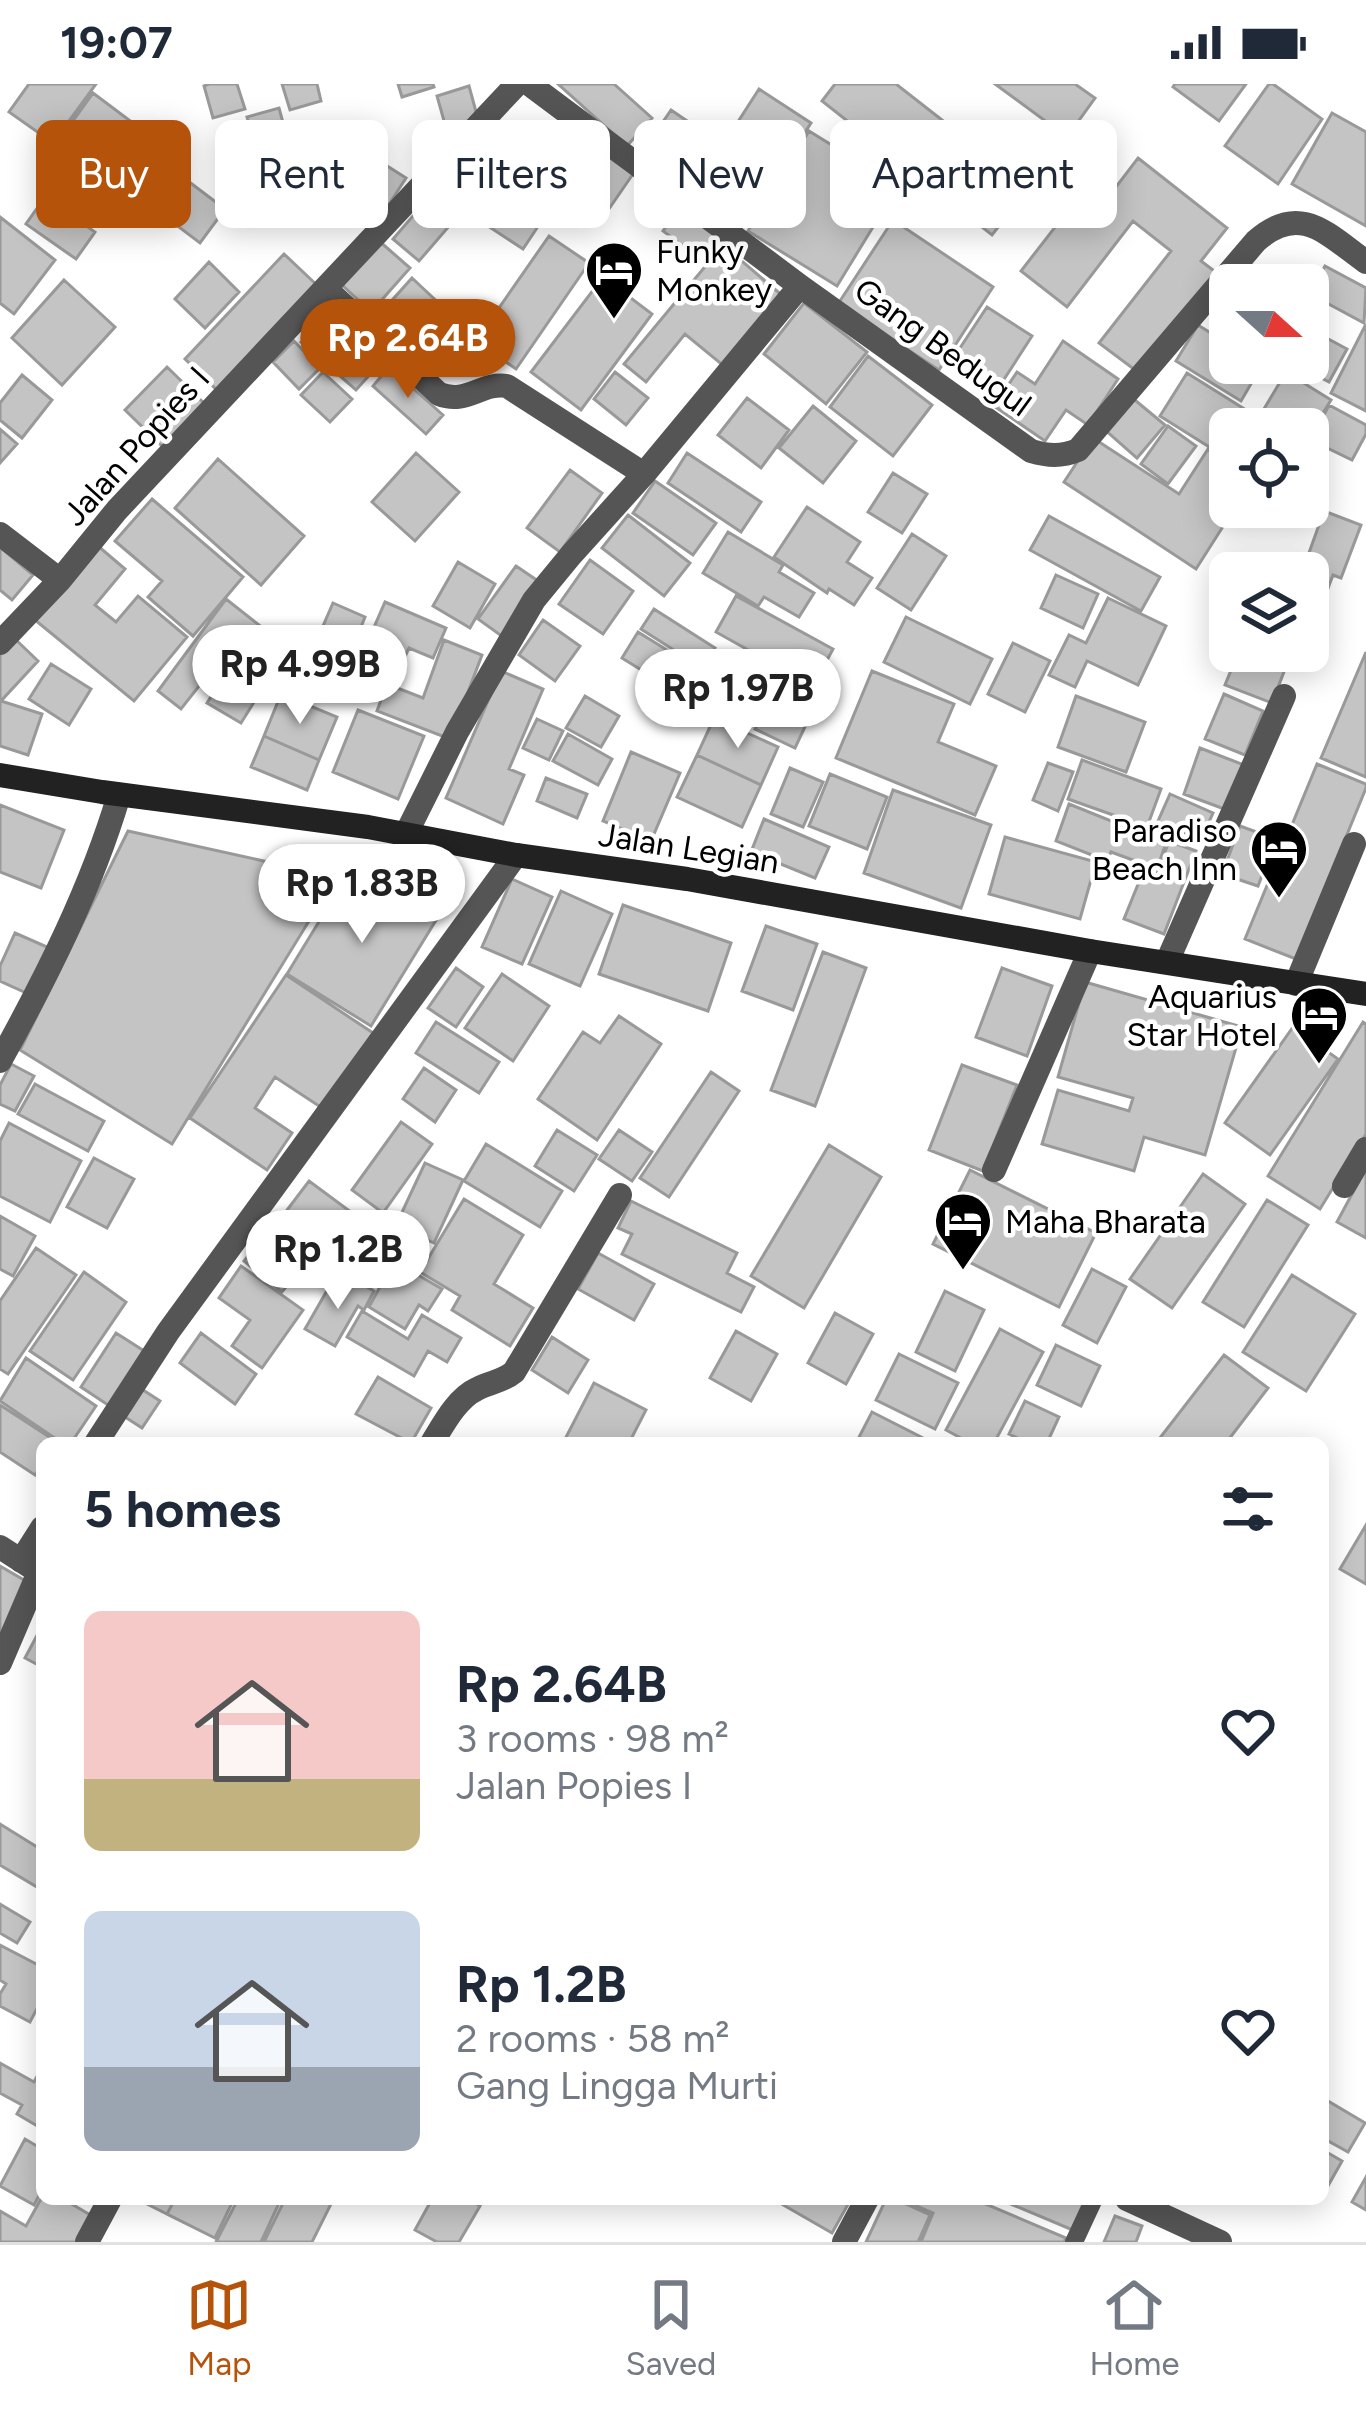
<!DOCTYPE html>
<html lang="en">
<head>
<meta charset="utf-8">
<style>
  body { margin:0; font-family:Figtree,sans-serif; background:#f2f2f3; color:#1f2937; height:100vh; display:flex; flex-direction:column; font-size:45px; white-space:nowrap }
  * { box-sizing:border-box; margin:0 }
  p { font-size:39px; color:#747a83 }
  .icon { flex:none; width:66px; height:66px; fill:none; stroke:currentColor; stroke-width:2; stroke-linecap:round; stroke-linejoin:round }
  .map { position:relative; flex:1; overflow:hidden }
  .sheet { position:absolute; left:36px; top:1353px; width:1293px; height:768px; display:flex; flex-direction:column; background:#fff; border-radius:18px; box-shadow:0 6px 30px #0003 }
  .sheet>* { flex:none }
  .guide { position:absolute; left:36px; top:36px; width:1296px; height:108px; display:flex; gap:24px }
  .needle { width:78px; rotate:111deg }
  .fabs { position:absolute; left:1209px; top:180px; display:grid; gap:24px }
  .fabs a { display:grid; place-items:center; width:120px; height:120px; border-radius:18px; background:#fff; box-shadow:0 6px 30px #0003; font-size:60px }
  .price { position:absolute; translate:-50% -102px; padding:0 27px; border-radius:42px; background:#fff; color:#222; font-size:39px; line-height:78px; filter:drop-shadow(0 3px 6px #0008) }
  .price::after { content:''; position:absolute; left:50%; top:72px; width:36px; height:27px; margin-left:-18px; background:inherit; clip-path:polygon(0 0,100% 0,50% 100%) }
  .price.current { background:#b45309; color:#fff }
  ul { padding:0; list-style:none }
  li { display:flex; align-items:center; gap:36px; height:300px; padding:0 48px }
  li span { display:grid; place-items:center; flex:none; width:336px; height:240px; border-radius:18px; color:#555 }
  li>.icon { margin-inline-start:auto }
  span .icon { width:144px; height:144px; fill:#fffc; stroke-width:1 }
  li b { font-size:51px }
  h2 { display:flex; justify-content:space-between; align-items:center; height:144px; padding:0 48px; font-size:51px }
  .pill { padding:0 42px; border-radius:18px; background:#fff; box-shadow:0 6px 30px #0003; font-size:42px; line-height:108px }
  .pill.current { background:#b45309; color:#fff }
  .status { display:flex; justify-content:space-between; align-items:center; height:84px; padding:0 60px; background:#fff; direction:ltr }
  .status svg { height:33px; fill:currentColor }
  .dock { display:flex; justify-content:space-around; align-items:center; height:168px; border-top:3px solid #e0e1e3; background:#fff; font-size:33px; color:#747a83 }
  .dock a { display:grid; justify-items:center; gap:6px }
  .dock .current { color:#b45309 }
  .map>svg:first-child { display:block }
  .building { fill:#c4c4c4; stroke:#999; stroke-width:3 }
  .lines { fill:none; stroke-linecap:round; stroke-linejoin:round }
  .service { stroke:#555; stroke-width:18 }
  .minor { stroke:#555; stroke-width:24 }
  .secondary { stroke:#222; stroke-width:24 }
  .labels { text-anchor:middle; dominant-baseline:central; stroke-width:9; stroke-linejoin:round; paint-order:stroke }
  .poi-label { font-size:33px; fill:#000; stroke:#fff; text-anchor:start }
  .street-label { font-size:33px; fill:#000; stroke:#fff }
</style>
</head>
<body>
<div class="status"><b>19:07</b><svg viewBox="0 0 49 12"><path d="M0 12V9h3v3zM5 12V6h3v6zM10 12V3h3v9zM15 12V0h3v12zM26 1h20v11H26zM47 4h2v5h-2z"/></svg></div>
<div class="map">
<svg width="1366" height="2158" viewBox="0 0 1366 2158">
  <rect width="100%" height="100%" fill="#fff"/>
  <path class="building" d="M29 0H96L53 59 9 28Z
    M209 0H237L245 25 213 34 204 2Z
    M282 0H317L321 17 290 26Z
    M398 0H433L434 3 402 13Z
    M558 0H614L652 34 627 62Z
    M835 0H896L1029 104 992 151 822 17Z
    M995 0H1075L1095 14 1067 53Z
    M1175 0H1246L1219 37 1173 3Z
    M1269 0H1273L1322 35 1278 100 1225 62Z
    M469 2 478 35 446 44 437 12Z
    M759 5 811 39 748 137 696 103Z
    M93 9 137 42 111 75 89 59 80 71 59 56Z
    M279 24 288 57 257 66 247 33Z
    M671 26 715 56 688 96 643 67Z
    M1332 29 1366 48V142L1292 100Z
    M570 46 633 90 600 138 537 93Z
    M809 47 898 102 837 202 748 147Z
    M348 57 406 94 384 128 327 91Z
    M137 58 181 91 158 121 115 87Z
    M470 73 549 126 523 165 444 113Z
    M1138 74 1227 144 1201 177 1221 192 1139 289 1099 259 1171 167 1133 137 1067 223 1021 187 1094 93 1113 107Z
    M188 97 225 125 200 159 163 131Z
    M431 111 457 133 419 177 393 155Z
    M45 113 95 148 76 175 26 140Z
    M681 122 720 151 702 176 663 147Z
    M0 133 55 176 14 230 0 219Z
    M893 136 993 203 939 286 838 220Z
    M549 152 589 179 516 285 476 257Z
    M378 156 410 184 371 228 340 199Z
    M723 161 784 213 725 283 685 250 646 298 624 280Z
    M284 170 321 205 221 310 185 275Z
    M209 178 239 208 205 244 175 215Z
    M1325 182 1366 204 1364 239 1310 210Z
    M603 193 652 230 581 326 531 288Z
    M412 194 475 253 440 291 377 233Z
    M64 196 115 243 62 301 12 254Z
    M804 219 867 268 826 320 764 270Z
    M987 223 1032 252 1001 300 956 270Z
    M328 228 383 276 356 306 301 258Z
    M1366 240V327L1331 309Z
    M1198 241 1230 261V279L1262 281 1241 317 1176 277Z
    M1308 244 1347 265 1329 298 1293 279H1308Z
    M294 257 320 284 299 305 273 278Z
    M1063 257 1118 295 1088 341 1066 326 1045 357 994 322 1017 288 1035 300Z
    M868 272 932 321 893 372 830 323Z
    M167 283 209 324 167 367 125 326Z
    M389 283 443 331 426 350 373 302Z
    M323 288 352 315 330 338 301 311Z
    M615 288 648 314 626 341 594 315Z
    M1286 288 1331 316 1308 353V345H1285L1261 330Z
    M1187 289 1270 341 1267 345H1230V376L1160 332Z
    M22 291 52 316 22 354 0 336V319Z
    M1130 312 1165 341 1137 374 1103 344Z
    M747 314 789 346 761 384 718 351Z
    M1329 321 1366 341V350L1352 376 1311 356Z
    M813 322 856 357 823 399 779 364Z
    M1168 342 1196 362 1168 400 1141 380Z
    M0 345 17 360 0 379Z
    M1093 354 1179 410 1208 365 1230 379V408L1213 433 1224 441 1196 485 1064 398Z
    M416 369 459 408 415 457 372 418Z
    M687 369 761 418 741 448 668 399Z
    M218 375 304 452 261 501 175 424Z
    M570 386 602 409 560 468 527 444Z
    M893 389 927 410 902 449 868 428Z
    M655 397 716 439 693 471 633 429Z
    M152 415 243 493 193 552 148 513 162 497 115 457Z
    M807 423 860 458 847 478 872 494 854 521 829 505 827 509 774 473Z
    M1324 427 1361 441 1341 494 1333 491 1324 515 1308 509V494L1312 483 1305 480Z
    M628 431 690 479 664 512 602 464Z
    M1049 432 1160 493 1141 527 1030 466Z
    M728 448 783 481 779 488 814 509 799 533 764 513 758 522 703 489Z
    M912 450 946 472 911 526 877 504Z
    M98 462 125 485 95 521 116 538 138 512 187 553 134 617 35 536Z
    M0 463 33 491 12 516 0 506Z
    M590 476 633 507 603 550 559 520Z
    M458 478 495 500 470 544 433 522Z
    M516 482 541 499 503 553 478 535Z
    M1056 491 1098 510 1083 544 1041 524Z
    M736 512 833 565 813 602 716 548Z
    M1108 514 1166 542 1138 601 1087 577 1075 603 1049 591 1069 551 1086 559Z
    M226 515 259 541 218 594 210 588 181 625 158 607Z
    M385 518 446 544 433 574 409 564 402 579 365 564Z
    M333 519 365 533 353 563 366 569 356 591 310 572Z
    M654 525 715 564 702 584 641 545Z
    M906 533 992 575 970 620 884 578Z
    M543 536 580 562 555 597 519 571Z
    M638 548 675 571 659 597 622 574Z
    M14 554 38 577 1 617 42 630 28 671 0 662V569Z
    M444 556 482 571 450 655 377 627 387 600 423 614Z
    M1013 559 1050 577 1025 628 988 610Z
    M1239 567H1277L1290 572 1272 619 1225 601Z
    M1366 568V693L1321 674Z
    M292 571 321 584 306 618 277 606Z
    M51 580 91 605 69 641 29 615Z
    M227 587 261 607 241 639 207 619Z
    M501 587 543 605 509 685 524 691 503 740 446 714Z
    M872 587 954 620 938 658 996 682 975 731 836 674Z
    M779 594 819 613 795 664 755 645Z
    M281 610 337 633 319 676 264 652Z
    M1224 610 1263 627 1245 671 1205 655Z
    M585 612 619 632 601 663 566 644Z
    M1076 612 1145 638 1126 688 1058 663Z
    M358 626 424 652 398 715 333 688Z
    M714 634 778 663 761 701 697 671Z
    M537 635 563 647 549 676 523 664Z
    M568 650 612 675 598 701 553 677Z
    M264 652 319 676 307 706 251 683Z
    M1200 664 1244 681 1227 726 1184 710Z
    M631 668 680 689 651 757 603 737Z
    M697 671 761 701 742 743 677 713Z
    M1082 676 1161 705 1147 743 1068 715Z
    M1048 679 1073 688 1058 727 1033 716Z
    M1317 680 1366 700V704L1296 875 1245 855Z
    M790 684 823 698 803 743 771 730Z
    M830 690 887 713 867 765 809 742Z
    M546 694 587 710 577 734 537 717Z
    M893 706 991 741 961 824 864 789Z
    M1170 710 1213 729 1201 756 1158 737Z
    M1069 720 1166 759 1157 785 1111 768 1107 777 1056 757Z
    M0 721 64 746 41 804 0 788Z
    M764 735 829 763 815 794 751 768Z
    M1240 742 1276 755 1258 802 1222 790Z
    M128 747 336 793 172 1060 20 966Z
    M1005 753 1096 778 1080 835 989 810Z
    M1169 757 1196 767 1164 850 1124 835 1141 793 1154 798Z
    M353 782 438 833 371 942 287 890Z
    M512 795 552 813 522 880 482 863Z
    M561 807 612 830 580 902 529 880Z
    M623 821 731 859 708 927 599 890Z
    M766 842 817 860 793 926 742 907Z
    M15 849 54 866 33 912 0 897V882Z
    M823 868 866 884 815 1022 771 1006Z
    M456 884 483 903 456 943 428 924Z
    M1002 884 1052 902 1027 972 976 953Z
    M502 890 549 922 513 977 465 944Z
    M286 891 373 949 322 1024 275 993 255 1024 292 1049 267 1086 190 1034Z
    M1085 898 1242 943 1205 1071 1144 1053 1134 1087 1042 1060 1058 1006 1129 1027 1133 1014 1058 993Z
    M619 932 661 960 597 1056 538 1015 583 948 600 959Z
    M436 938 499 978 479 1009 416 969Z
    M1363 938 1366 940V1050L1320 1125 1268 1092Z
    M1293 943 1338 975 1270 1071 1225 1039Z
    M11 980 34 992 15 1027 0 1020V1001Z
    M962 981 1017 1001 983 1087 929 1066Z
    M424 984 456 1006 435 1038 403 1015Z
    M711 988 739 1007 669 1113 640 1094Z
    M35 1000 104 1037 88 1067 18 1030Z
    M401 1038 432 1060 383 1129 352 1106Z
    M9 1039 81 1077 50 1138 0 1112V1057Z
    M557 1046 597 1071 574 1107 535 1082Z
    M619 1046 652 1068 632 1097 599 1075Z
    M486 1060 562 1107 540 1143 464 1097Z
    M829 1061 881 1093 804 1224 751 1192Z
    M94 1074 134 1095 107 1144 67 1123Z
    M425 1079 463 1096 434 1159 396 1141Z
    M1366 1084V1154L1337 1138Z
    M970 1086 1096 1149 1059 1223 933 1160Z
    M1203 1090 1245 1120 1172 1224 1130 1195Z
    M309 1097 355 1131 330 1165 284 1130Z
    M464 1115 523 1151 494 1200 533 1224 510 1262 452 1226 460 1212 420 1188Z
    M1267 1116 1308 1141 1244 1243 1203 1218Z
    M631 1117 737 1169 727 1189 754 1203 741 1228 622 1170 632 1150 618 1144Z
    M0 1132 35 1152 13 1192 0 1185Z
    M272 1142 310 1173 282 1208 244 1177Z
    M36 1164 76 1191 8 1290 0 1285V1217Z
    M598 1169 654 1200 634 1236 578 1205Z
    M394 1177 442 1205 428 1227 419 1221 405 1245 369 1223Z
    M241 1182 303 1226 262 1284 232 1262 250 1236 219 1214Z
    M1092 1185 1126 1203 1097 1259 1063 1241Z
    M84 1188 126 1218 73 1296 30 1267Z
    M1292 1191 1355 1230 1306 1307 1243 1268Z
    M354 1195 374 1207 364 1226 358 1222 335 1262 305 1245 329 1203 344 1212Z
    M945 1207 984 1226 955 1287 916 1268Z
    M362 1227 408 1255 422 1231 461 1254 447 1278 428 1267 414 1292 347 1253Z
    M835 1229 873 1250 846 1300 808 1279Z
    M1000 1245 1043 1268 994 1359H970L946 1346Z
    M736 1247 777 1270 751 1317 710 1294Z
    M116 1249 152 1272 117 1327 81 1303Z
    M201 1249 256 1290 235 1320 180 1279Z
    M552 1253 588 1276 568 1309 532 1286Z
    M1056 1261 1100 1282 1081 1322 1037 1301Z
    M899 1270 958 1299 935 1345 876 1316Z
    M1224 1271 1268 1304 1226 1359H1156Z
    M26 1274 96 1322 71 1359H62L0 1317Z
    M378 1293 431 1324 411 1359 356 1330Z
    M594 1299 646 1326 629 1359H563Z
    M140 1304 160 1317 142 1344 122 1331Z
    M1025 1317 1059 1333 1047 1359H1028L1009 1350Z
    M0 1321 57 1358 42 1359V1381L35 1391 0 1368Z
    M872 1328 933 1359H856Z
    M1366 1441V1500L1340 1485Z
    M0 1482 31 1500 0 1561Z
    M42 1542V1583L25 1574Z
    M0 1740 42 1766V1806L0 1781Z
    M0 1820 30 1838 17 1859 0 1849Z
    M0 1861 42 1883 39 1901 42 1902V1915L30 1938 0 1922V1910L6 1900 0 1896Z
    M0 1979 34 1998 42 1983V2038L39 2043 17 2030 22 2021 0 2009Z
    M1323 2014 1365 2039 1348 2068 1323 2054Z
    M25 2055 42 2065V2106L34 2121 0 2102Z
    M1323 2066 1342 2077 1324 2109 1323 2108Z
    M1366 2093V2126L1352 2118Z
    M42 2113 63 2115 99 2136 86 2158H0V2127L26 2142Z
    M137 2115H175L167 2130Z
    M175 2115H234L215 2154 167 2130Z
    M238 2115H281L261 2158H216Z
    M285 2115H326L332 2118 312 2158H264Z
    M432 2115H468L480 2122 459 2158H437L415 2146Z
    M773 2115H851L832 2149Z
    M886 2115H895L930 2131 918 2158H866Z
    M900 2115H974L1066 2154 1064 2158H921L933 2129Z
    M999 2115H1083L1087 2117 1075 2147Z
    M1115 2132 1142 2142 1136 2158H1104Z"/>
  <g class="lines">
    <path class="service" d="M1074 2158 1094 2115"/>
    <path class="minor" d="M529 0 800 202 1031 367C1048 372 1061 373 1078 366L1256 157C1300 118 1327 150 1366 178
      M326 205 439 310C467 321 481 298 507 302L644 390
      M0 450 60 496
      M0 559 60 496 117 426 517 0
      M406 750 457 648 534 516 571 471 644 390 800 202
      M1167 878 1284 612
      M1296 900 1354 760
      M0 977C47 892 91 805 119 711
      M994 1086 1090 867
      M1344 1102 1366 1065
      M96 1359 168 1248 516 771
      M432 1359C443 1341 457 1314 477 1305 490 1298 502 1298 514 1288L620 1111
      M0 1463 42 1490
      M21 1477 42 1444
      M0 1579 39 1488
      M1127 2115 1220 2158
      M87 2158 110 2115
      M844 2158 867 2115"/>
    <path class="secondary" d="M0 691 102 708 368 743 516 771 687 795 1090 867 1366 910"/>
  </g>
  <defs>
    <g id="hotel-pin" transform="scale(3)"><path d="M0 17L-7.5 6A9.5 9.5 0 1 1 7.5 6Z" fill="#000" stroke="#fff"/><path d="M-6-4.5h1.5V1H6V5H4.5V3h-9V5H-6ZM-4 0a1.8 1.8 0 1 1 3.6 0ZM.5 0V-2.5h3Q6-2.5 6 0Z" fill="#fff"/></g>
  </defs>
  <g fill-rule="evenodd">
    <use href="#hotel-pin" x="614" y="186"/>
    <use href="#hotel-pin" x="1279" y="765"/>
    <use href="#hotel-pin" x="1319" y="931"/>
    <use href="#hotel-pin" x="963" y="1137"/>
  </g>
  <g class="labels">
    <g class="poi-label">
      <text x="656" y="167">Funky<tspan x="656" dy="38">Monkey</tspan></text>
      <text x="1237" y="746" text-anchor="end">Paradiso<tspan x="1237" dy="38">Beach Inn</tspan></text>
      <text x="1277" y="912" text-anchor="end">Aquarius<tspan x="1277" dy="38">Star Hotel</tspan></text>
      <text x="1005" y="1137">Maha Bharata</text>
    </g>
    <g class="street-label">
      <text transform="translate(943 263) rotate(36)">Gang Bedugul</text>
      <text transform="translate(136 362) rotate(-48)">Jalan Popies I</text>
      <text transform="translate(689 764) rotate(9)">Jalan Legian</text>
    </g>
  </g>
</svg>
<div class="fabs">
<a><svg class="needle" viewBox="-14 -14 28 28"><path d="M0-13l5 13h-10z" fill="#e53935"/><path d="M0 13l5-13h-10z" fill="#747a83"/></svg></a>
<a><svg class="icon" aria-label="locate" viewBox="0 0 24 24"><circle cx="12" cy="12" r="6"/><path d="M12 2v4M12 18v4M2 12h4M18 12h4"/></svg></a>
<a><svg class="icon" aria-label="layers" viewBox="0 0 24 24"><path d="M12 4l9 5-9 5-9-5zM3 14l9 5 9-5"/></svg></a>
</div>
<b class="price current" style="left:408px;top:317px">Rp 2.64B</b>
<b class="price" style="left:300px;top:643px">Rp 4.99B</b>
<b class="price" style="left:738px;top:667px">Rp 1.97B</b>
<b class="price" style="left:362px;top:862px">Rp 1.83B</b>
<b class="price" style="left:338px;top:1228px">Rp 1.2B</b>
<div class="guide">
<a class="pill current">Buy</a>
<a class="pill">Rent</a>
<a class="pill">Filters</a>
<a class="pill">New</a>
<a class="pill">Apartment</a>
</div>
<section class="sheet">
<h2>5 homes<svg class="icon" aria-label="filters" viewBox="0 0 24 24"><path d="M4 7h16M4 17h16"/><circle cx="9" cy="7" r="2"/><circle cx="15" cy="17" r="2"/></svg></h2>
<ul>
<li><span style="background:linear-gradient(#f6c9c9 70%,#c2b280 0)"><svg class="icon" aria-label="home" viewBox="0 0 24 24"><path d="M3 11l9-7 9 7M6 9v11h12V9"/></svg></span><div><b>Rp 2.64B</b><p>3 rooms · 98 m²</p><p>Jalan Popies I</p></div><svg class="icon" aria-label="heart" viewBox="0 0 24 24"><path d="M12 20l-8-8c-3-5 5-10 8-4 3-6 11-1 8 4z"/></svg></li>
<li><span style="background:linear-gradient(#c9d6e8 65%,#9aa5b1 0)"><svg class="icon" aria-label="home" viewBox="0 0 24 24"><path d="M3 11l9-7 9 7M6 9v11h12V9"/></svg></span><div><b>Rp 1.2B</b><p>2 rooms · 58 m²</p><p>Gang Lingga Murti</p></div><svg class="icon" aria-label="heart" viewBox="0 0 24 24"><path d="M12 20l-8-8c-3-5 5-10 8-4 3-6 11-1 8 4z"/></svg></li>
</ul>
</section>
</div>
<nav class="dock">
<a class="current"><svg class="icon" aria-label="map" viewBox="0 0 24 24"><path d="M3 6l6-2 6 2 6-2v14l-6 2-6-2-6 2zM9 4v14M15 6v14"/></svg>Map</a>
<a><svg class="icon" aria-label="saved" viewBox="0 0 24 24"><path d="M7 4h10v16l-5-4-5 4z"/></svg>Saved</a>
<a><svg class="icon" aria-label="home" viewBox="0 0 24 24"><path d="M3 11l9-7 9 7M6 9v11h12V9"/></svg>Home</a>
</nav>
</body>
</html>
